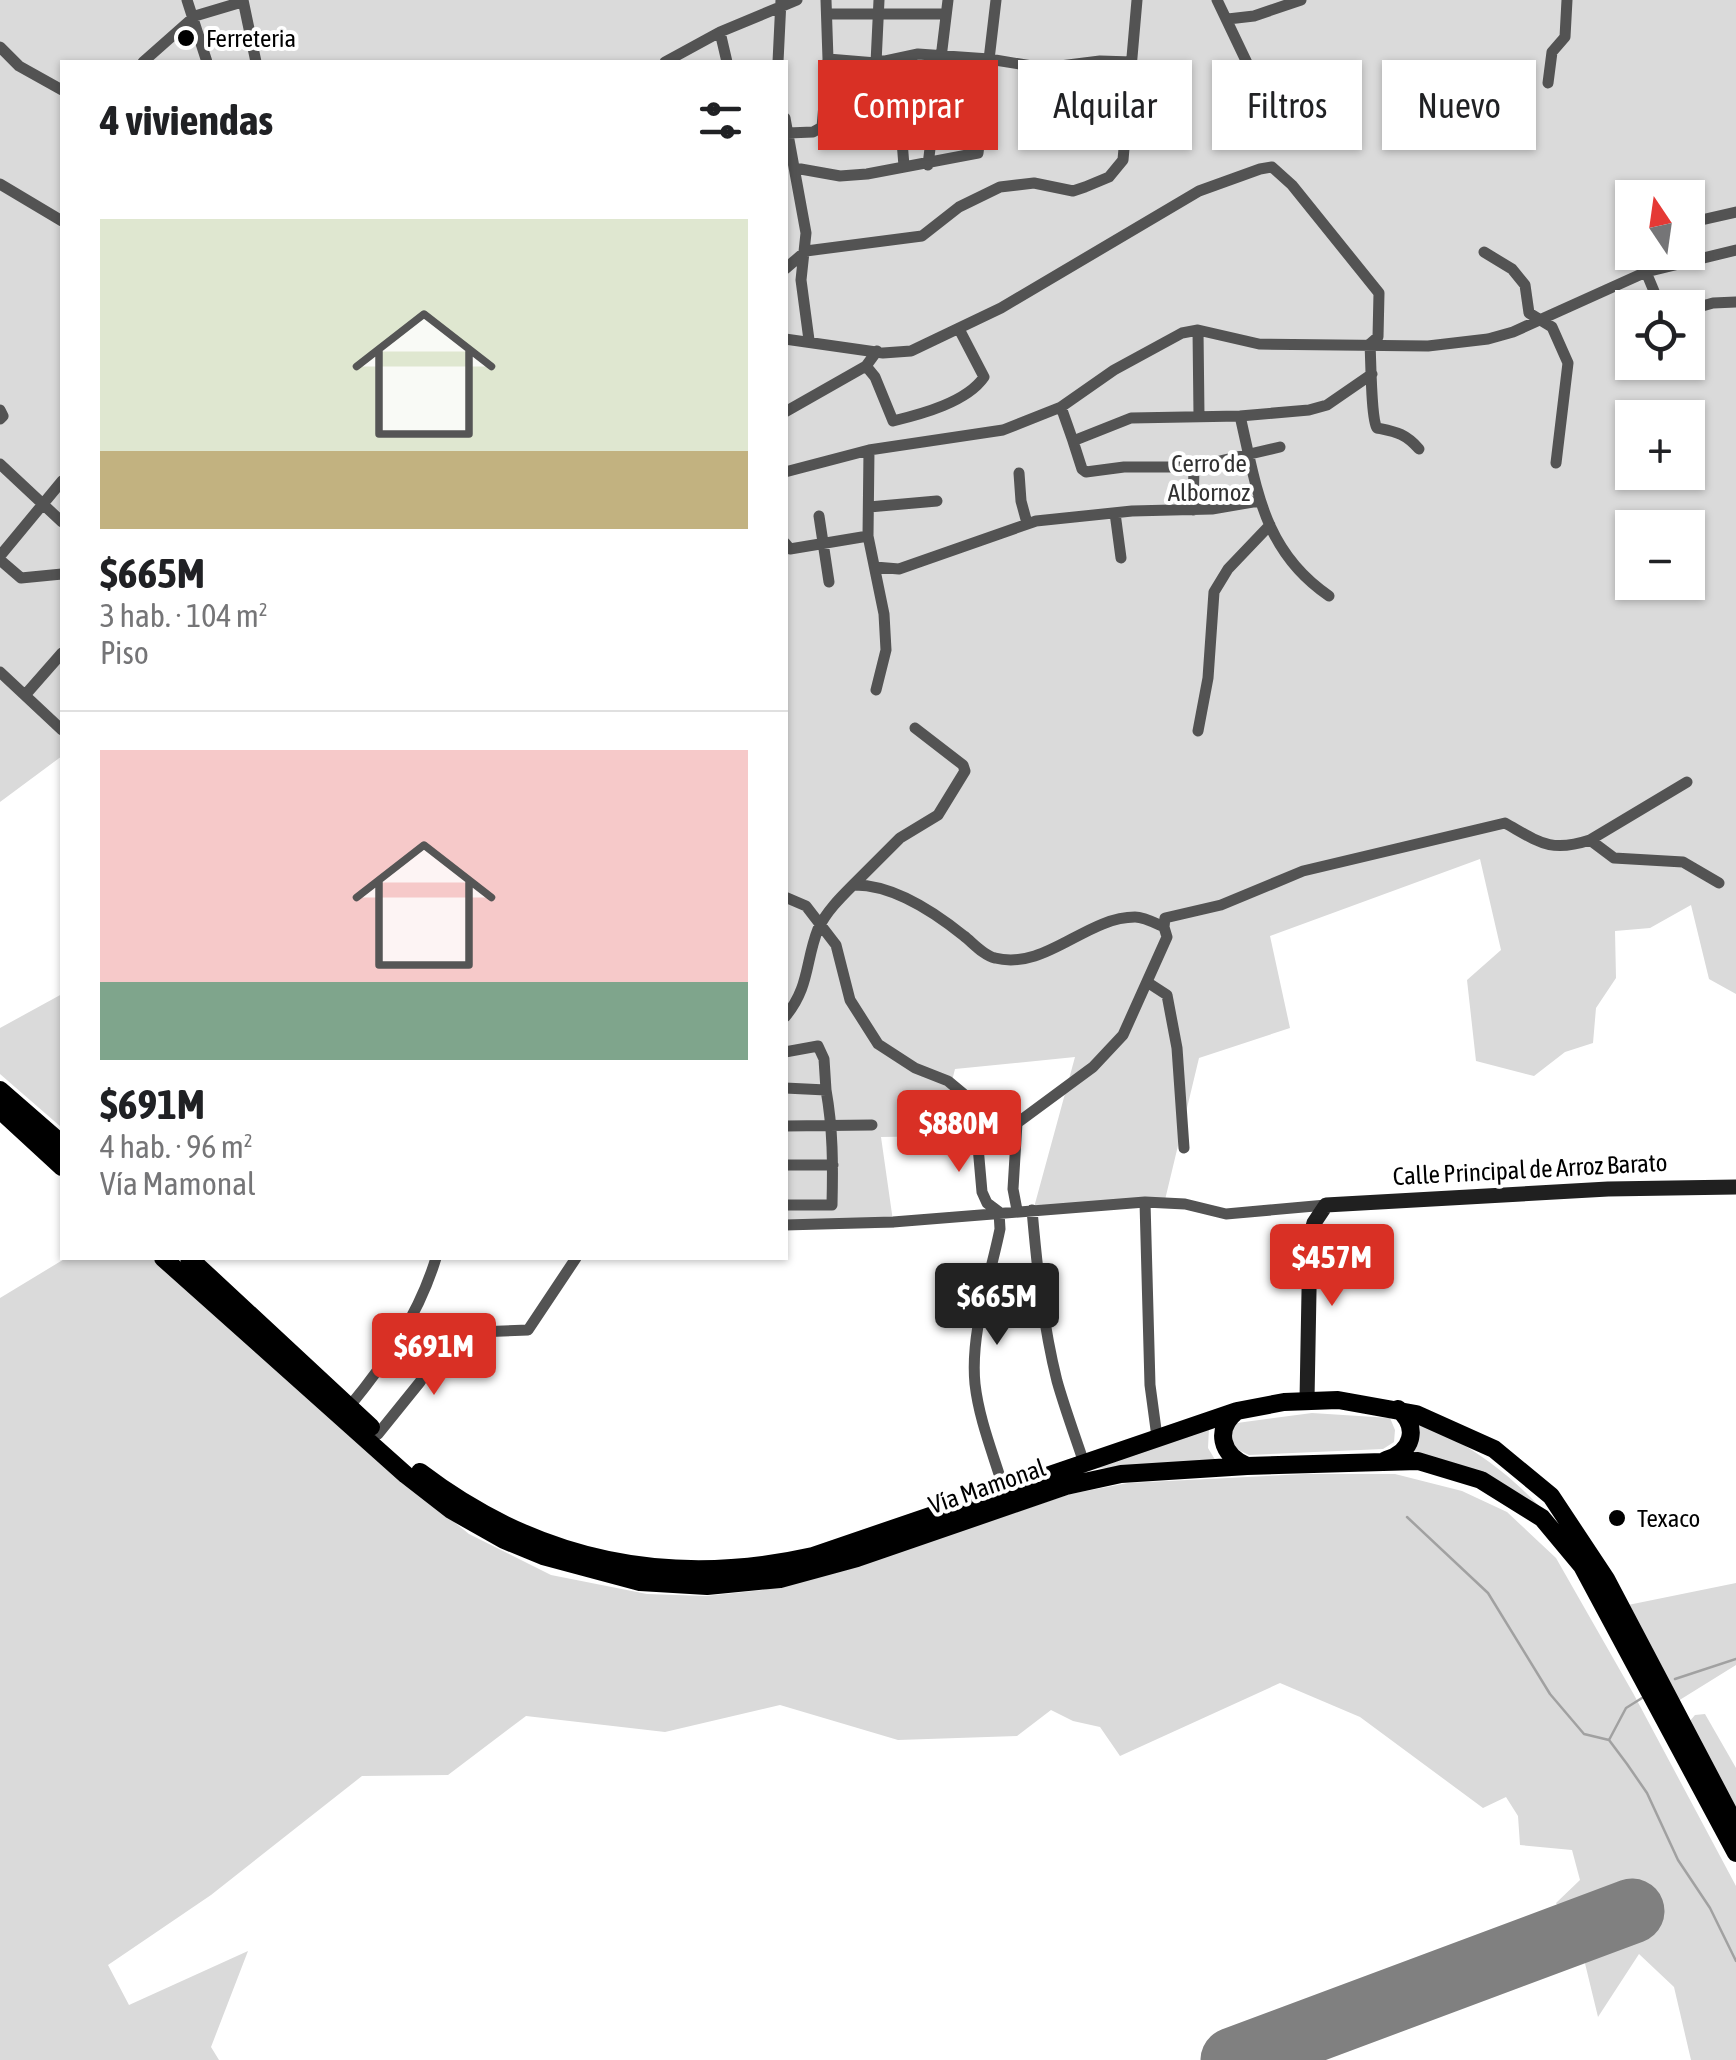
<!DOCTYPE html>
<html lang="es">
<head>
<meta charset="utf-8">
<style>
  body { margin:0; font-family:"Asap Condensed",sans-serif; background:#f6f6f6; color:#202124; height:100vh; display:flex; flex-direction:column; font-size:38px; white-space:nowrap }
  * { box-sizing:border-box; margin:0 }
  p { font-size:32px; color:#757577 }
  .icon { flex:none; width:55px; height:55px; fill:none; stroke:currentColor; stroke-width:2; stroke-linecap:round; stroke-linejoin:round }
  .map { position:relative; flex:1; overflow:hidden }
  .details { position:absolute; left:60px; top:60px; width:728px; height:1200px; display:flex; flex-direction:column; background:#fff; border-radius:0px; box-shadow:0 2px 8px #0004 }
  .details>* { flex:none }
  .top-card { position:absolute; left:818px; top:60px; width:768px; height:90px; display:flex; gap:20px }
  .needle { width:65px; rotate:347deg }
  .controls { position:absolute; left:1615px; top:180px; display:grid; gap:20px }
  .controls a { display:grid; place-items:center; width:90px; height:90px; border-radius:0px; background:#fff; box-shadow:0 2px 8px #0004; font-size:50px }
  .price { position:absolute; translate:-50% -85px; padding:0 22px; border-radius:10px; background:#d93025; color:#fff; font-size:32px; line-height:65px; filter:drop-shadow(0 2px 5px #0008) }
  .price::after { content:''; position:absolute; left:50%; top:60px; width:30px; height:22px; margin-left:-15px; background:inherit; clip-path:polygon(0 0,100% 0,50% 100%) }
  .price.active { background:#222; color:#fff }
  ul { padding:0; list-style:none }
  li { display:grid; align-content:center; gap:20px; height:530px; padding:0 40px }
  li+li { border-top:2px solid #e0e0e0 }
  li span { display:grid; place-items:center; height:310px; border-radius:0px; color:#555 }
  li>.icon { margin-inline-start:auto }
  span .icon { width:180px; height:180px; fill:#fffc; stroke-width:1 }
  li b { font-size:42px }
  h2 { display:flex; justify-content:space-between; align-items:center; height:120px; padding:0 40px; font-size:42px }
  .pill { padding:0 35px; border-radius:0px; background:#fff; box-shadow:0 2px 8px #0004; font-size:35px; line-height:90px }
  .pill.active { background:#d93025; color:#fff }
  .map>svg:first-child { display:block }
  .green { fill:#dadada; fill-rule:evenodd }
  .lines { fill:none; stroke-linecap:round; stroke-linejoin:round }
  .stream { stroke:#a1a1a1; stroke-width:2.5 }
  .runway { stroke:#808080; stroke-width:65 }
  .street { stroke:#535353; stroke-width:11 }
  .secondary { stroke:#202020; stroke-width:15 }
  .primary { stroke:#000; stroke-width:18 }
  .poi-dot { fill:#000; stroke:#fff; stroke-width:4 }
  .labels { text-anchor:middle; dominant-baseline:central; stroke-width:8; stroke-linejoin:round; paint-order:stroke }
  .poi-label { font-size:25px; fill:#000; stroke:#fff; text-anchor:start }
  .park-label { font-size:25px; fill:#313131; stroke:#fff }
  .street-label { font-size:25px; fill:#000; stroke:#fff }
</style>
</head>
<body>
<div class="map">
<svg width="1736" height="2060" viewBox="0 0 1736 2060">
  <rect width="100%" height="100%" fill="#fff"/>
  <path class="green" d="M0 0H1736V994L1709 979 1691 905 1650 928 1615 931 1616 978 1596 1008 1593 1043 1565 1052 1534 1076 1476 1061 1467 980 1501 950 1480 859 1270 936 1290 1028 1199 1058 1164 1204 1033 1211 1075 1057 955 1069 938 1136 881 1137 894 1228 785 1229V62H62V756L0 802ZM1632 198H1688V252H1632ZM1632 308H1688V362H1632ZM1632 418H1688V472H1632ZM1632 528H1688V582H1632Z
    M62 994V1126L61 1127 0 1074V1028Z
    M66 1258 153 1259 401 1479 469 1534 551 1575 647 1594 706 1596 763 1590 862 1564 1070 1494 1128 1483 1306 1474H1395L1462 1491 1507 1512 1556 1558 1633 1693 1736 1886V2060H1691L1674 1987 1639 1954 1598 2017 1582 1951 1556 1903 1580 1880 1572 1850 1520 1845 1518 1816 1506 1797 1483 1808 1360 1717 1280 1683 1120 1756 1100 1727 1073 1721 1051 1710 1017 1736 898 1740 780 1705 665 1732 526 1716 448 1775 362 1776 211 1895 108 1965 129 2005 248 1951 211 2047 219 2060H0V1298Z
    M1312 1413 1390 1418 1395 1430 1394 1442 1383 1449 1249 1455 1230 1446 1229 1429 1237 1423Z
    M1416 1421C1495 1455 1531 1494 1585 1558L1526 1502 1409 1458 1420 1437Z
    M1209 1428 1208 1448 1217 1463 1084 1469Z
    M1736 1583V1665L1678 1701 1628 1605Z
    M1705 1714 1736 1768V1808L1689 1722 1695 1715Z"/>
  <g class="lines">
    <path class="stream" d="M1407 1517 1488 1593 1550 1694 1584 1734 1609 1740 1627 1764 1647 1793 1678 1860 1710 1908 1736 1961
      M1675 1679 1736 1659
      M1609 1740 1626 1708 1642 1698"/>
    <path class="runway" d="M1233 2060 1632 1911"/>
    <path class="street" d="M187 0 207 62
      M243 0 256 62
      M826 0 828 59 822 127 864 132 899 128
      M1217 0 1268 107
      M827 14H946
      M1228 19 1254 16 1301 0
      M720 32 727 62
      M0 47 19 66 62 90
      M828 59 876 63 918 54 989 59 1044 68 1100 61 1132 62
      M883 61 891 108 898 121
      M143 62 195 16 242 2
      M665 62 720 32 797 0
      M778 62 781 0
      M876 63 879 0
      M1548 83 1552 52 1565 37 1567 0
      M785 118 806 233 801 280 809 340
      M788 133 813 132 822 127
      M928 165 948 0
      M904 166 900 116 934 113
      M795 168 840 176 867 174 978 153 996 0
      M0 184 62 221
      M1688 223 1736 212
      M1688 237 1695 258
      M1484 252 1512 269 1525 285 1529 313 1552 327 1568 363 1556 463
      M785 269 806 251 922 236 959 207 1000 187 1034 183 1073 191 1085 187 1109 177 1123 160 1137 0
      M1646 272 1661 308
      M1688 310 1713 303 1736 302
      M1198 330 1199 416
      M785 339 883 353 911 351 1001 308 1199 191 1260 169 1272 167 1292 185 1379 293 1378 337 1370 344C1371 360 1371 419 1377 428 1396 432 1405 433 1419 449
      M866 366 875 377 893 421C922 414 967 402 984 377L959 329
      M1061 407 1073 441 1131 418 1240 416 1309 410 1327 405 1372 374
      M0 410 3 416 0 419
      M785 412 866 366 877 351
      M1240 416C1257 489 1263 551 1329 596
      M1073 441 1082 469 1086 472 1124 467H1194L1280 447
      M869 450 868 536 884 614 886 650 876 690
      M0 464 62 522
      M785 472 869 450 1003 430 1061 407 1114 370 1182 333 1198 330 1259 344 1428 346 1488 339 1513 332 1646 272 1736 250
      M1019 473 1021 501 1027 523
      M869 507 937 501
      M1193 510 1194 467
      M1115 513 1121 558
      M819 516 829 582
      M785 543 790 549 868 536
      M0 556 62 481
      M0 560 21 578 62 574
      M875 567 899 569 1036 521 1132 511 1212 509 1259 501
      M0 672 62 730
      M26 694 62 653
      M1198 731 1208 678 1214 592 1228 569 1270 525
      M1590 840 1687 782
      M853 885 900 838 938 815 965 771 963 765 915 728
      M785 897 806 906 836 945 850 1000 878 1044 915 1068 948 1081 966 1096 976 1124 982 1192 987 1203 999 1212 1000 1229C990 1278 970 1333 975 1384 979 1420 994 1456 1004 1490
      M1147 982 1167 995 1177 1048 1184 1148
      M785 1017C810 987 805 962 818 929 826 912 840 898 853 885 892 884 933 911 964 936 972 942 984 956 995 958 1045 971 1086 917 1135 917 1144 917 1155 923 1164 927
      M785 1052 818 1046 824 1059 826 1090
      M785 1088 826 1090C833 1129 833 1165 832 1205H785
      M785 1126 872 1125
      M785 1165H833
      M1145 1202 1150 1385 1157 1437
      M1017 1210 1013 1189 1017 1123 1093 1067 1123 1035 1167 937 1164 927 1165 918 1221 905 1303 871 1505 823C1539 842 1550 853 1590 840L1614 858 1683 862 1719 883
      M1032 1210C1037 1267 1043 1325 1057 1381 1065 1409 1075 1436 1084 1463
      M785 1225 893 1222 1145 1202 1185 1204 1226 1214 1326 1205
      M413 1316 450 1335
      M349 1407C387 1361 419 1314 436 1258
      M378 1434 420 1382 451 1333 528 1330 576 1258"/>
    <path class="secondary" d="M1307 1400 1310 1238 1314 1223 1326 1205 1608 1189 1736 1187"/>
    <path class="primary" d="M0 1090 62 1144
      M0 1110 62 1167
      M163 1258 406 1475 451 1510 504 1540 543 1556 640 1582 707 1586 780 1579 857 1558 1066 1486 1121 1474 1247 1466 1418 1461 1481 1480 1542 1518 1582 1566 1736 1853
      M189 1258 371 1427
      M1237 1411C1214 1429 1221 1455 1247 1466
      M1386 1460C1412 1453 1420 1427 1398 1409
      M420 1472C538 1562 670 1588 813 1556L1237 1411 1284 1402 1338 1400 1416 1414 1494 1449 1551 1496 1606 1579 1736 1826"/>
  </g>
  <g class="poi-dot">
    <circle cx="186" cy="38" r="10"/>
    <circle cx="1617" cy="1518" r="10"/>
  </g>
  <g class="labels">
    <g class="poi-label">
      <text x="206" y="38">Ferreteria</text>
      <text x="1637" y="1518">Texaco</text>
    </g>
    <g class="park-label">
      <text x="1209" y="463">Cerro de<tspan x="1209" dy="29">Albornoz</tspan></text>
    </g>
    <g class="street-label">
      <text transform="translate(1530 1169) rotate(-3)">Calle Principal de Arroz Barato</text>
      <text transform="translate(987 1486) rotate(-19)">Vía Mamonal</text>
    </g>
  </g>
</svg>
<div class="controls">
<a><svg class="needle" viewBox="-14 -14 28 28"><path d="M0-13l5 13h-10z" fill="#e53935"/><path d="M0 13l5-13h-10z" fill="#757577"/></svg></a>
<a><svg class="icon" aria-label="locate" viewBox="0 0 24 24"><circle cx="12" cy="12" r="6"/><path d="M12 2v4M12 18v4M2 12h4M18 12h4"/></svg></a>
<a>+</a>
<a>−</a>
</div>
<b class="price" style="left:959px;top:1175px">$880M</b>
<b class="price" style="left:1332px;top:1309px">$457M</b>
<b class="price active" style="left:997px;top:1348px">$665M</b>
<b class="price" style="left:434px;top:1398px">$691M</b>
<div class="top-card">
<a class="pill active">Comprar</a>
<a class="pill">Alquilar</a>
<a class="pill">Filtros</a>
<a class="pill">Nuevo</a>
</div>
<section class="details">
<h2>4 viviendas<svg class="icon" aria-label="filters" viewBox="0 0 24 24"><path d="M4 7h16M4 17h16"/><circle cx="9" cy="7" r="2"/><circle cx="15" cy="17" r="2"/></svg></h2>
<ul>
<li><span style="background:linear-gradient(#dfe7d0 75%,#c2b280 0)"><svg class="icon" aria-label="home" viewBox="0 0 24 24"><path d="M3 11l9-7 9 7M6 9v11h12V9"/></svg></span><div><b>$665M</b><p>3 hab. · 104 m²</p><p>Piso</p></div></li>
<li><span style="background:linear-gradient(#f6c9c9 75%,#7fa58c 0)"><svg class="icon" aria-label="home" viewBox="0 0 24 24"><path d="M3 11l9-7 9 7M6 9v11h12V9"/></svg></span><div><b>$691M</b><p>4 hab. · 96 m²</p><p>Vía Mamonal</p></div></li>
</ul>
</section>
</div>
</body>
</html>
